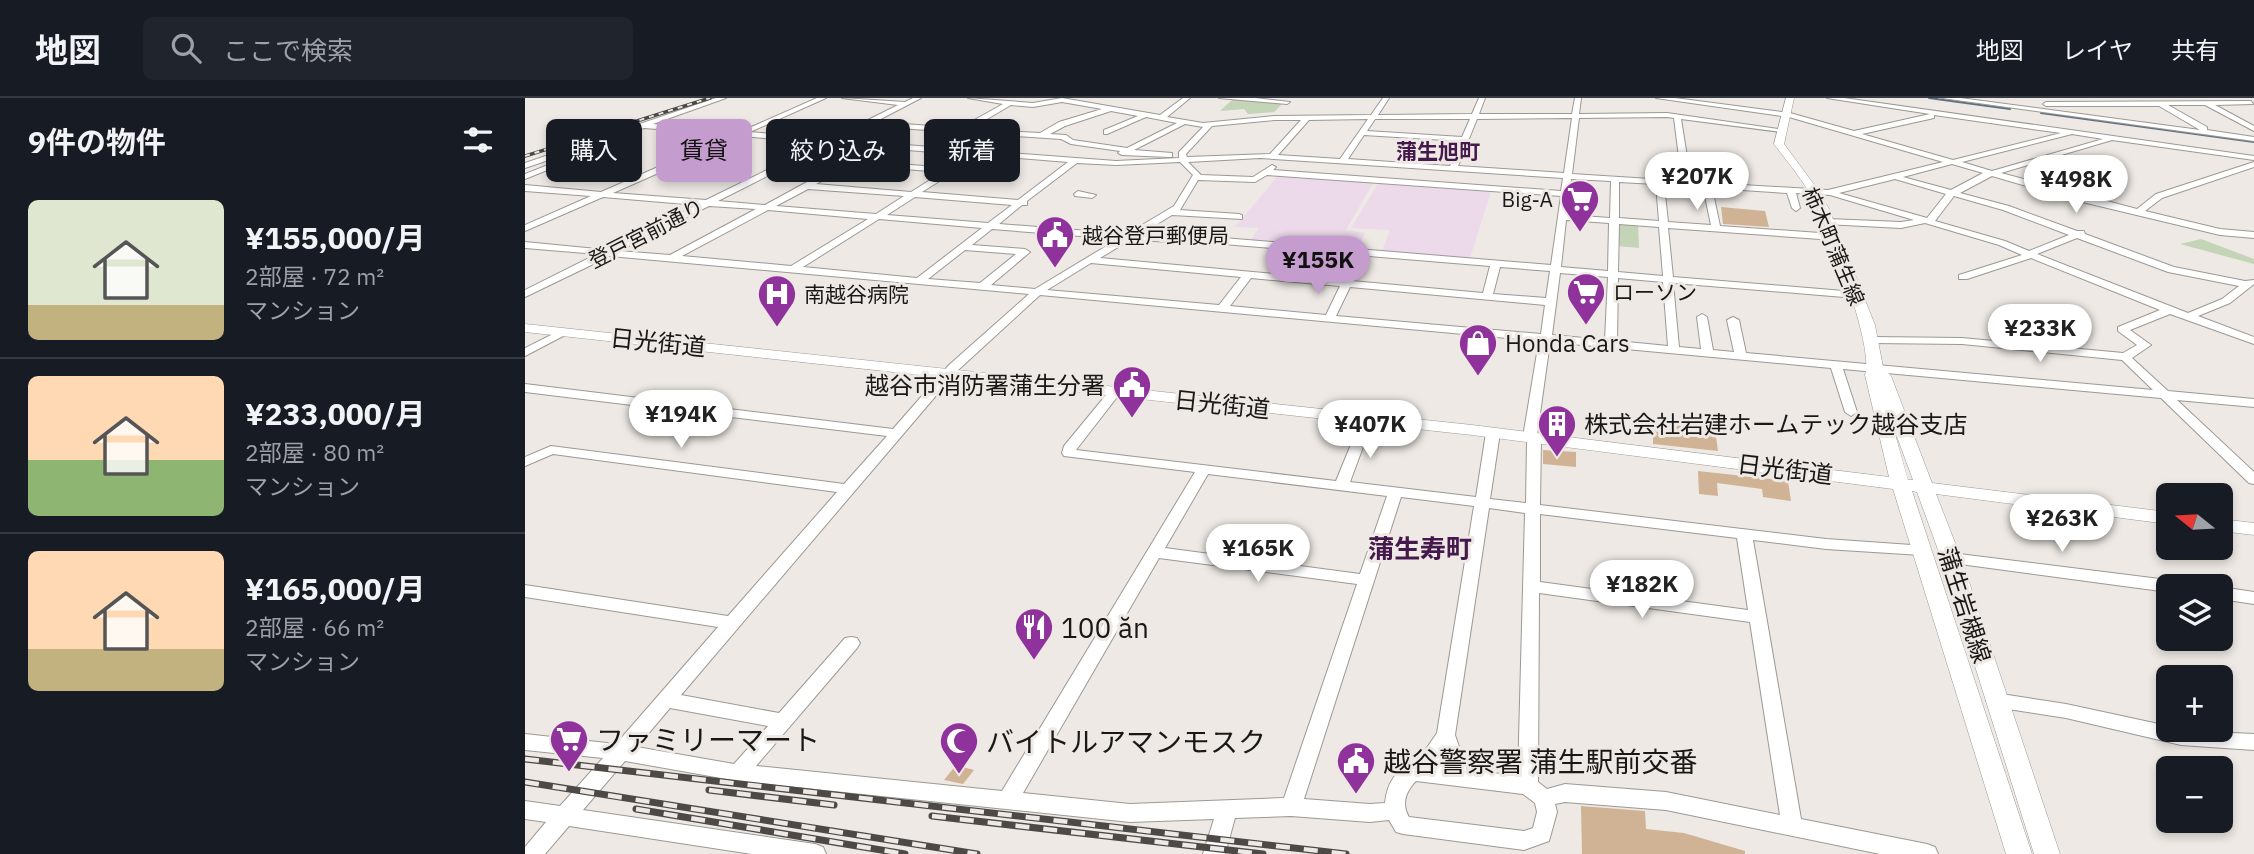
<!DOCTYPE html>
<html lang="ja">
<head>
<meta charset="utf-8">
<style>
  body { margin:0; font-family:"IBM Plex Sans","Noto Sans JP",sans-serif; background:#20242c; color:#f1f3f6; height:100vh; display:flex; flex-direction:column; font-size:26px; white-space:nowrap }
  * { box-sizing:border-box; margin:0 }
  p { font-size:23px; color:#9ea1a6 }
  .icon { flex:none; width:38px; height:38px; fill:none; stroke:currentColor; stroke-width:2; stroke-linecap:round; stroke-linejoin:round }
  .map { position:relative; flex:1; overflow:hidden }
  .panel { display:flex; flex-direction:column; background:#171b24; width:525px }
  .panel>* { flex:none }
  .top-card { position:absolute; left:21px; top:21px; width:665px; height:63px; display:flex; gap:14px }
  .needle { width:46px; rotate:288deg }
  .buttons { position:absolute; left:1631px; top:385px; display:grid; gap:14px }
  .buttons a { display:grid; place-items:center; width:77px; height:77px; border-radius:10px; background:#171b24; box-shadow:0 4px 10px #0003; font-size:35px }
  .price { position:absolute; translate:-50% -60px; padding:0 16px; border-radius:24px; background:#fff; color:#222; font-size:23px; line-height:46px; filter:drop-shadow(0 2px 4px #0008) }
  .price::after { content:''; position:absolute; left:50%; top:42px; width:21px; height:16px; margin-left:-10px; background:inherit; clip-path:polygon(0 0,100% 0,50% 100%) }
  .price.on { background:#c59cce; color:#111 }
  ul { padding:0; list-style:none }
  li { display:flex; align-items:center; gap:21px; height:175px; padding:0 28px }
  li+li { border-top:2px solid #363941 }
  li span { display:grid; place-items:center; flex:none; width:196px; height:140px; border-radius:10px; color:#555 }
  li>.icon { margin-inline-start:auto }
  span .icon { width:84px; height:84px; fill:#fffc; stroke-width:1 }
  li b { font-size:30px }
  h2 { display:flex; justify-content:space-between; align-items:center; height:84px; padding:0 28px; font-size:30px }
  .chip { padding:0 24px; border-radius:10px; background:#171b24; box-shadow:0 4px 10px #0003; font-size:24px; line-height:63px }
  .chip.on { background:#c59cce; color:#111 }
  header { display:flex; align-items:center; gap:42px; box-sizing:border-box; height:98px; padding:0 35px; background:#171b24; border-bottom:2px solid #363941 }
  header strong { font-size:33px }
  nav { display:flex; gap:38px; margin-inline-start:auto; font-size:24px }
  .search { width:490px; height:63px; background:#20242c; display:flex; align-items:center; gap:18px; box-sizing:border-box; padding:0 24px; border-radius:10px; color:#9ea1a6; font-size:26px }
  main { display:flex; flex:1; min-height:0 }
  .map>svg:first-child { display:block }
  .education { fill:#ecd9ea }
  .green { fill:#c3d4b7 }
  .lines { fill:none; stroke-linecap:round; stroke-linejoin:round }
  .stream { stroke:#5b7183; stroke-width:2 }
  .building { fill:#d0b395 }
  .minor-casing { stroke:#9d9893; stroke-width:2 }
  .major-casing { stroke:#9d9893; stroke-width:1 }
  .minor { fill:#fff; fill-rule:evenodd }
  .major { fill:#fff; fill-rule:evenodd }
  .rail-far1-casing { stroke:#4c4947; stroke-width:3.5 }
  .rail-casing { stroke:#4c4947; stroke-width:7 }
  .rail-far1 { stroke:#eee9e4; stroke-width:2; stroke-dasharray:5; stroke-linecap:butt }
  .rail { stroke:#eee9e4; stroke-width:4.5; stroke-dasharray:14; stroke-linecap:butt }
  .labels { text-anchor:middle; dominant-baseline:central; stroke-width:6; stroke-linejoin:round; paint-order:stroke }
  .far-neighbourhood-label { font-size:21px; font-weight:bold; fill:#46194c; stroke:#eee9e4 }
  .far-poi-label { font-size:21px; fill:#1a1817; stroke:#eee9e4; text-anchor:start }
  .far-street-label { font-size:21px; fill:#1a1817; stroke:#eee9e4 }
  .street-label { font-size:24px; fill:#1a1817; stroke:#eee9e4 }
  .poi-label { font-size:24px; fill:#1a1817; stroke:#eee9e4; text-anchor:start }
  .neighbourhood-label { font-size:26px; font-weight:bold; fill:#46194c; stroke:#eee9e4 }
  .near-poi-label { font-size:28px; fill:#1a1817; stroke:#eee9e4; text-anchor:start }
</style>
</head>
<body>
<header>
<strong>地図</strong>
<div class="search"><svg class="icon" aria-label="search" viewBox="0 0 24 24"><circle cx="10" cy="10" r="6"/><path d="M15 15l6 6"/></svg>ここで検索</div>
<nav><a>地図</a><a>レイヤ</a><a>共有</a></nav>
</header>
<main>
<section class="panel">
<h2>9件の物件<svg class="icon" aria-label="filters" viewBox="0 0 24 24"><path d="M4 7h16M4 17h16"/><circle cx="9" cy="7" r="2"/><circle cx="15" cy="17" r="2"/></svg></h2>
<ul>
<li><span style="background:linear-gradient(#dfe7d0 75%,#c2b280 0)"><svg class="icon" aria-label="home" viewBox="0 0 24 24"><path d="M3 11l9-7 9 7M6 9v11h12V9"/></svg></span><div><b>¥155,000/月</b><p>2部屋 · 72 m²</p><p>マンション</p></div></li>
<li><span style="background:linear-gradient(#ffd9b3 60%,#8fb573 0)"><svg class="icon" aria-label="home" viewBox="0 0 24 24"><path d="M3 11l9-7 9 7M6 9v11h12V9"/></svg></span><div><b>¥233,000/月</b><p>2部屋 · 80 m²</p><p>マンション</p></div></li>
<li><span style="background:linear-gradient(#ffd9b3 70%,#c2b280 0)"><svg class="icon" aria-label="home" viewBox="0 0 24 24"><path d="M3 11l9-7 9 7M6 9v11h12V9"/></svg></span><div><b>¥165,000/月</b><p>2部屋 · 66 m²</p><p>マンション</p></div></li>
</ul>
</section>
<div class="map">
<svg width="1729" height="756" viewBox="0 0 1729 756">
  <rect width="100%" height="100%" fill="#eee9e4"/>
  <path class="education" d="M752 79 848 85 821 132 840 135 832 152 724 144 734 130 710 129Z
    M853 86 966 93 945 160 857 153 865 132 826 130Z"/>
  <path class="green" d="M708 1 758 5 749 14 723 16 719 11 695 13Z
    M1091 125 1113 126 1114 150 1091 148Z
    M1676 141 1729 161V166L1655 146Z"/>
  <g class="lines">
    <path class="stream" d="M1404 0 1485 11
      M1516 15 1729 44"/>
  </g>
  <path class="building" d="M1196 109 1240 113 1244 129 1198 126Z
    M1128 324 1190 331 1193 353 1128 346Z
    M1018 352 1051 354V369L1018 366Z
    M1173 373 1263 383 1266 403 1238 399 1237 391 1192 385 1193 398 1174 396Z
    M431 667 449 672 438 686 419 682Z
    M1056 708 1120 713 1121 731 1159 735 1220 753V756H1057Z"/>
  <g class="lines">
    <g class="minor-casing">
      <path id="minor" d="M191 0H201L128 26 215 34 292 0H301L225 34 305 41 373 7 317 0 380 4 388 0H396L350 24 435 30 478 6 443 0 508 5 537 0 635 17 658 0H665L642 19 678 25 749 18 846 17 858 0H864L853 17 947 16 954 0H960L954 16H1047L1050 0H1056L1054 16 1142 15 1260 32 1256 34 1156 21 1166 84 1303 92 1418 64 1264 19 1131 0H1150L1265 15 1329 33 1405 16 1302 0H1319L1729 58V62L1587 42 1476 75 1612 111 1631 96 1729 64V69L1637 100 1620 113 1695 131 1729 134V140L1695 137 1549 102 1467 78 1435 95 1484 108 1552 133H1559L1560 136 1649 169 1720 183 1729 182V186L1705 205 1673 218 1729 239V246L1645 216 1605 232 1626 247 1607 260 1643 293 1729 301V309L1652 302 1729 374V386L1724 385 1636 300 1318 271 1332 314 1326 318 1320 314 1306 270 1025 244 1012 337 1016 340 1015 407 1301 441 1401 448 1404 452 1401 456 1396 457 1301 451 1228 442 1276 721 1402 746 1410 749 1413 756H1355L1141 712 1040 704 1030 706 1032 714 1024 743 999 752 878 736 871 734 864 722 845 724 766 718 710 720 700 756H678L689 721 605 724 213 683 100 663 58 712 290 746 298 749 301 756H227L44 728 20 756H0V749L21 724 0 721V703L35 708 78 660 0 652V636L91 646 193 529 0 499V487L203 518 312 394 28 356 0 368V359L26 348 319 386 362 338 0 294V286L368 331 424 267 504 196 85 158 0 199V192L72 156 0 150V144L82 152 172 107 78 99 0 133V127L66 98 0 93V87L76 94 206 37 119 30 0 70V65ZM537 4 577 11 534 24 515 35 445 31 486 7 508 9ZM586 13 613 18 579 32V36H582L621 19 652 25 602 50 548 42 541 37 525 36 540 28ZM1409 17 1536 35 1428 62 1337 36 1409 20ZM1142 19 1149 20 1157 83 1047 76 1054 20ZM1047 20 1039 75 933 68 952 21ZM843 21 815 61 753 57 784 22ZM850 21H945L937 39 842 33ZM749 22H776L745 56 662 59 661 56 687 28ZM660 26 678 29 654 54V60L591 63 314 42 342 28 536 41 546 46 595 53 593 55 597 57 644 59H647V55L609 52ZM1547 36 1578 41 1467 73 1437 64ZM839 37 936 43 925 68 823 61ZM217 38 297 45 181 102 88 95ZM306 46 347 49 323 62 280 59ZM357 50 446 57 425 70 334 63ZM456 57 543 64 493 102 397 94ZM735 60 1038 80 1036 93 748 72 751 69 747 67 728 79 676 77 663 64ZM272 63 315 66 240 107 193 103ZM655 64 668 77 649 108 602 136 474 126 497 107H502V103L552 65 591 67ZM1427 66 1458 75 1426 92 1378 79ZM326 67 418 74 386 94 291 86ZM742 77 1036 98 1026 167 698 140 614 137 647 117 717 121V117L714 116 655 112 673 82 730 84ZM1046 81 1086 83 1085 120 1042 117ZM1370 81 1421 96 1402 120 1314 95ZM1094 84 1131 86 1134 123 1094 120ZM1139 87 1178 89 1186 127 1143 124ZM1187 90 1262 95 1267 110 1271 113 1275 110 1271 95 1305 97 1389 122 1376 124 1303 121 1300 122V126L1376 130 1400 125 1474 147 1497 157 1434 177V181H1442L1506 160 1635 212 1593 229V233L1612 247 1598 255 1437 240 1347 239 1341 242 1347 245 1437 246 1597 262 1628 292 1221 255 1214 222 1208 219 1202 222 1209 254 1188 252 1182 219 1177 216 1172 219 1176 251 1154 249 1148 185 1331 200 1336 197 1331 194 1148 179 1143 130 1309 142 1314 139 1309 136 1195 128ZM283 91 379 98 351 116 251 108ZM1429 98 1478 112 1544 137 1504 153 1480 143 1410 123ZM390 99 487 107 463 125 362 117ZM184 108 231 111 145 157 94 153ZM243 112 343 121 266 168 157 158ZM354 121 457 130 392 180 278 169ZM1041 122 1084 125 1083 173 1036 169ZM1094 126 1134 129 1138 178 1093 174ZM467 131 593 141 510 191 466 187 505 154 500 151 447 147ZM1552 140 1643 174 1714 188 1697 201 1663 215 1512 156ZM605 142 698 146 965 168 958 195 575 160ZM440 152 491 156 455 185 403 181ZM566 165 716 179 694 207 522 192ZM975 169 1025 173 1021 200 968 196ZM1035 175 1083 179 1080 242 1027 237ZM726 180 815 188 801 217 705 208ZM1093 180 1138 184 1143 248 1092 243ZM825 189 1020 207 1016 236 811 218ZM515 197 1014 243 998 339 1002 342 1001 405 965 401 975 335 968 331 961 335 951 399 825 384 848 322 842 318 836 322 811 383 551 352 596 294 590 290 586 291 539 348 537 355 539 358 670 374 477 693 231 668 332 550 335 545 332 540 326 539 320 540 254 615 156 597 432 273ZM683 376 862 398 835 476 640 450ZM876 399 949 408 912 635 890 667C870 669 862 687 860 705L845 706 779 701ZM964 410 1000 415 993 678 942 672 930 637ZM1015 416 1212 440 1223 512 1015 484ZM634 460 832 486 759 700 605 706 498 695ZM1014 495 1225 524 1255 717 1141 694 1040 686 1022 691 1013 684ZM145 610 243 628 209 666 112 649ZM918 657 921 669 910 668ZM891 683 998 696 1010 705 1012 714 1008 730 999 733 884 719C876 706 881 693 891 683Z
        M694 0H730L765 4 762 6Z
        M1417 0H1435L1675 32 1634 8H1521L1518 6 1521 4 1726 3 1728 6 1690 7 1729 28V33L1680 7H1643L1682 29V32L1729 39V43Z
        M28 65 35 67 0 81V76Z
        M553 93 571 97 567 100 550 98 549 96Z
        M38 231 42 232V236L0 258V250Z
        M1426 455 1643 482 1649 484 1651 488H1643V494L1420 464 1418 460 1420 456Z
        M1696 489 1729 494V506L1696 501Z
        M1470 595 1541 606 1643 628V632L1729 636V652L1656 647 1541 620 1470 609 1464 607 1461 602 1464 597Z"/>
    </g>
    <g class="major-casing">
      <path id="major" d="M1261 0H1269L1259 46 1293 92 1304 111 1350 227 1358 269 1366 278 1407 385 1643 414V426L1411 396 1436 460 1535 756H1509L1416 460 1392 394 1387 393 1507 756H1481L1368 391 947 337 0 234V226L947 327 1364 379 1340 277C1350 248 1301 124 1284 94 1274 77 1261 62 1249 46ZM1367 325 1388 382H1383Z
        M1696 421 1729 425V437L1696 433Z"/>
    </g>
    <use href="#minor" class="minor"/>
    <use href="#major" class="major"/>
    <g class="rail-far1-casing">
      <path id="rail-far1" d="M0 58 185 0"/>
    </g>
    <g class="rail-casing">
      <path id="rail" d="M0 661 821 756
        M0 684 452 756
        M184 692 309 707
        M111 711 380 756
        M407 718 738 756"/>
    </g>
    <use href="#rail-far1" class="rail-far1"/>
    <use href="#rail" class="rail"/>
  </g>
  <defs>
    <g id="supermarket-pin" transform="scale(2.0125)"><path d="M0 17L-7.5 6A9.5 9.5 0 1 1 7.5 6Z" fill="#8f329c" stroke="#eee9e4"/><path d="M-6-5.5h2.5l.6 2H6L4.5 2H-2.5L-4.4-4H-6ZM-1.5 3.2a1.3 1.3 0 1 0 .1 0ZM3 3.2a1.3 1.3 0 1 0 .1 0Z" fill="#fff"/></g>
    <g id="civic-pin" transform="scale(2.0125)"><path d="M0 17L-7.5 6A9.5 9.5 0 1 1 7.5 6Z" fill="#8f329c" stroke="#eee9e4"/><path d="M-.6-6.5H3V-4.5H.6V-3L4-1V1h2V6H-6V1h2V-1L-.6-3ZM-1.2 2.5V6h2.4V2.5Z" fill="#fff"/></g>
    <g id="hospital-pin" transform="scale(2.0125)"><path d="M0 17L-7.5 6A9.5 9.5 0 1 1 7.5 6Z" fill="#8f329c" stroke="#eee9e4"/><path d="M-5-5h3v3.5h4V-5h3V5h-3V1.5h-4V5h-3Z" fill="#fff"/></g>
    <g id="shop-pin" transform="scale(2.0125)"><path d="M0 17L-7.5 6A9.5 9.5 0 1 1 7.5 6Z" fill="#8f329c" stroke="#eee9e4"/><path d="M-5-2.5h2.3a2.7 3.5 0 0 1 5.4 0H5L5.5 6h-11ZM-1.5-2.5h3a1.5 2.3 0 0 0-3 0Z" fill="#fff"/></g>
    <g id="building-pin" transform="scale(2.0125)"><path d="M0 17L-7.5 6A9.5 9.5 0 1 1 7.5 6Z" fill="#8f329c" stroke="#eee9e4"/><path d="M-4-6H4V6H1V3H-1V6H-4ZM-2.5-4.3h1.7v1.8h-1.7ZM.8-4.3h1.7v1.8H.8ZM-2.5-1h1.7V.8h-1.7ZM.8-1h1.7V.8H.8Z" fill="#fff"/></g>
    <g id="restaurant-pin" transform="scale(2.0125)"><path d="M0 17L-7.5 6A9.5 9.5 0 1 1 7.5 6Z" fill="#8f329c" stroke="#eee9e4"/><path d="M-5-6h1v4h1v-4h1v4h1v-4h1v5L-1.5 .5V6h-2V.5L-5-1ZM5-6V6H3V1.5H1.5Q1.5-4 5-6Z" fill="#fff"/></g>
    <g id="mosque-pin" transform="scale(2.0125)"><path d="M0 17L-7.5 6A9.5 9.5 0 1 1 7.5 6Z" fill="#8f329c" stroke="#eee9e4"/><path d="M3.5-4.9A6 6 0 1 0 3.5 4.9A5 5 0 1 1 3.5-4.9Z" fill="#fff"/></g>
  </defs>
  <g fill-rule="evenodd">
    <use href="#supermarket-pin" x="1055" y="101"/>
    <use href="#civic-pin" x="530" y="137"/>
    <use href="#supermarket-pin" x="1061" y="194"/>
    <use href="#hospital-pin" x="252" y="196"/>
    <use href="#shop-pin" x="953" y="245"/>
    <use href="#civic-pin" x="607" y="287"/>
    <use href="#building-pin" x="1032" y="326"/>
    <use href="#restaurant-pin" x="509" y="529"/>
    <use href="#supermarket-pin" x="44" y="641"/>
    <use href="#mosque-pin" x="434" y="643"/>
    <use href="#civic-pin" x="831" y="663"/>
  </g>
  <g class="labels">
    <g class="far-neighbourhood-label">
      <text x="913" y="53">蒲生旭町</text>
    </g>
    <g class="far-poi-label">
      <text x="1028" y="101" text-anchor="end">Big-A</text>
      <text x="557" y="137">越谷登戸郵便局</text>
      <text x="1088" y="194">ローソン</text>
      <text x="279" y="196">南越谷病院</text>
    </g>
    <g class="far-street-label">
      <text transform="translate(121 135) rotate(-27)">登戸宮前通り</text>
      <text transform="translate(1309 148) rotate(67)">柿木町蒲生線</text>
    </g>
    <g class="street-label">
      <text transform="translate(133 244) rotate(6)">日光街道</text>
      <text transform="translate(697 306) rotate(6)">日光街道</text>
      <text transform="translate(1260 371) rotate(7)">日光街道</text>
      <text transform="translate(1440 507) rotate(72)">蒲生岩槻線</text>
    </g>
    <g class="poi-label">
      <text x="980" y="245">Honda Cars</text>
      <text x="580" y="287" text-anchor="end">越谷市消防署蒲生分署</text>
      <text x="1059" y="326">株式会社岩建ホームテック越谷支店</text>
    </g>
    <g class="neighbourhood-label">
      <text x="895" y="450">蒲生寿町</text>
    </g>
    <g class="near-poi-label">
      <text x="536" y="529">100 ăn</text>
      <text x="71" y="641">ファミリーマート</text>
      <text x="461" y="643">バイトルアマンモスク</text>
      <text x="858" y="663">越谷警察署 蒲生駅前交番</text>
    </g>
  </g>
</svg>
<div class="buttons">
<a><svg class="needle" viewBox="-14 -14 28 28"><path d="M0-13l5 13h-10z" fill="#e53935"/><path d="M0 13l5-13h-10z" fill="#9ea1a6"/></svg></a>
<a><svg class="icon" aria-label="layers" viewBox="0 0 24 24"><path d="M12 4l9 5-9 5-9-5zM3 14l9 5 9-5"/></svg></a>
<a>+</a>
<a>−</a>
</div>
<b class="price" style="left:1172px;top:114px">¥207K</b>
<b class="price" style="left:1551px;top:117px">¥498K</b>
<b class="price on" style="left:793px;top:198px">¥155K</b>
<b class="price" style="left:1515px;top:266px">¥233K</b>
<b class="price" style="left:156px;top:352px">¥194K</b>
<b class="price" style="left:845px;top:362px">¥407K</b>
<b class="price" style="left:1537px;top:456px">¥263K</b>
<b class="price" style="left:733px;top:486px">¥165K</b>
<b class="price" style="left:1117px;top:522px">¥182K</b>
<div class="top-card">
<a class="chip">購入</a>
<a class="chip on">賃貸</a>
<a class="chip">絞り込み</a>
<a class="chip">新着</a>
</div>
</div>
</main>
</body>
</html>
